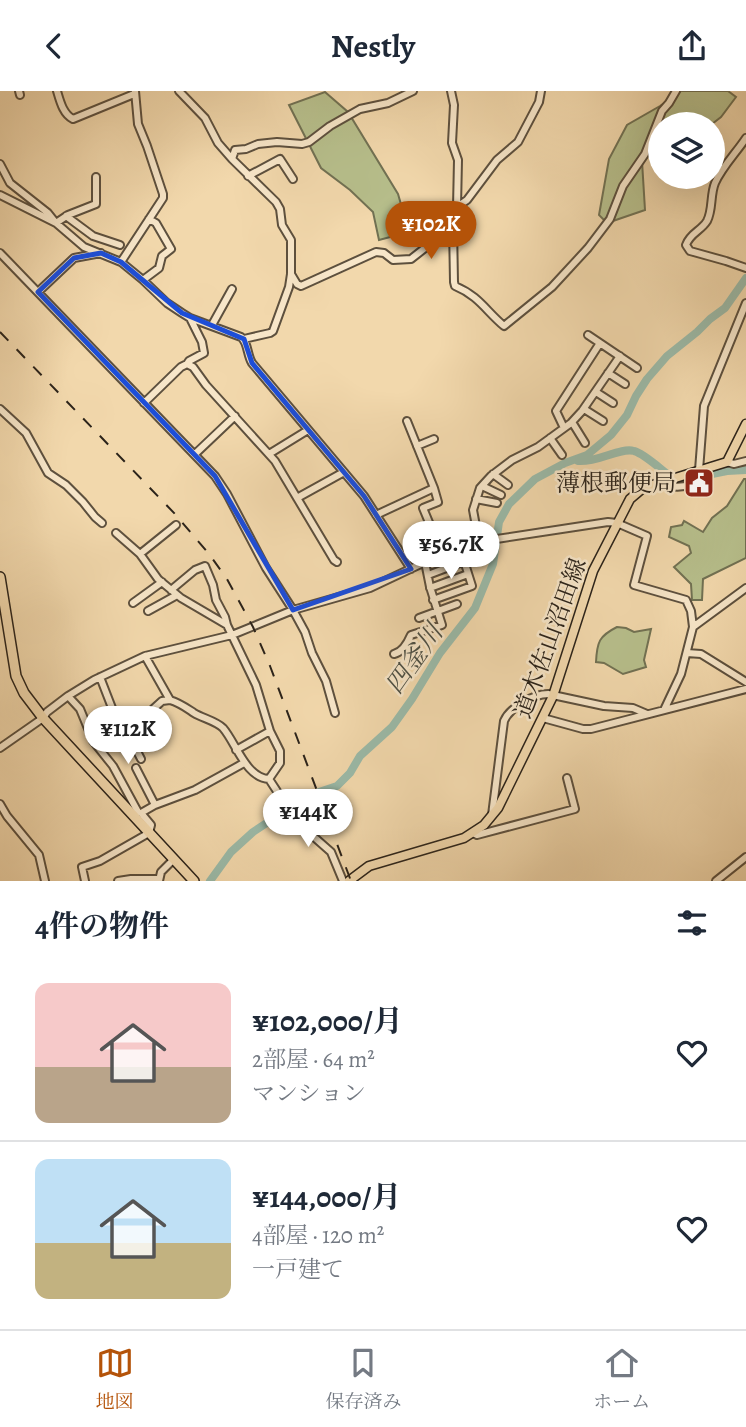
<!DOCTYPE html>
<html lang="ja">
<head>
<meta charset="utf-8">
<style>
  body { margin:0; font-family:Alegreya,"Noto Serif JP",serif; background:#f2f2f3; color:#1f2937; height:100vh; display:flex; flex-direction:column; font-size:26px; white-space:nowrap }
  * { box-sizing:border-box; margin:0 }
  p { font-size:23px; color:#747a83 }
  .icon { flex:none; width:38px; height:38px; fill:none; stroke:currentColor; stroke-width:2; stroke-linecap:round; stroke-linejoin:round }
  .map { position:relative; height:790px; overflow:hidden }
  .drawer { display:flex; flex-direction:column; background:#fff; flex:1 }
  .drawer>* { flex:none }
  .buttons { position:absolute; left:648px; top:21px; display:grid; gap:14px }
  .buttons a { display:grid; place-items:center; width:77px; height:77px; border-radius:50%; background:#fff; box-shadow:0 7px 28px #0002; font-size:35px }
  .price { position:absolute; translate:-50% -60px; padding:0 16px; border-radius:24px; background:#fff; color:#222; font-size:23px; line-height:46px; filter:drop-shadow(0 2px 4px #0008) }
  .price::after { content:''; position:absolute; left:50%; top:42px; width:21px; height:16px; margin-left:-10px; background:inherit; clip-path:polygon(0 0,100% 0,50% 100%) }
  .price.current { background:#b45309; color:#fff }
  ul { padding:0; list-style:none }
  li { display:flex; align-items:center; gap:21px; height:175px; padding:0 35px }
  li+li { border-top:2px solid #e0e1e3 }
  li span { display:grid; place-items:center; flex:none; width:196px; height:140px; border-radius:14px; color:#555 }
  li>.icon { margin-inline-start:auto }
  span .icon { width:84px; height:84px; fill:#fffc; stroke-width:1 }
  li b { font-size:30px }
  h2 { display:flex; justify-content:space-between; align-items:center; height:84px; padding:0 35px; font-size:30px }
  header { display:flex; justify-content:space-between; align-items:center; height:91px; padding:0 35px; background:#fff; font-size:32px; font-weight:700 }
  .tab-bar { display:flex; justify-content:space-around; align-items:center; height:98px; border-top:2px solid #e0e1e3; background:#fff; font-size:19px; color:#747a83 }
  .tab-bar a { display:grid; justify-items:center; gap:4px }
  .tab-bar .current { color:#b45309 }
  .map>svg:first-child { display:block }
  .green { fill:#b7bf8c; stroke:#717153; stroke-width:2 }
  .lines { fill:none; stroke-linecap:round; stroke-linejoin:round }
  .river { stroke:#9bbaa8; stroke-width:8 }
  .minor-casing { stroke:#5d503e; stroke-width:10 }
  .major-casing { stroke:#2b231a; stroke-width:11 }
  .highway-casing { stroke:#2b231a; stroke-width:12 }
  .minor { stroke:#f7e6c9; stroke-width:6 }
  .major { stroke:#f2d8ac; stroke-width:8 }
  .highway { stroke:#f2d8ac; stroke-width:9 }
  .rail { stroke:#2b231a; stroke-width:2; stroke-dasharray:12 12; stroke-linecap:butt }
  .marked { fill:none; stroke:#1d4ed8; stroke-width:5; stroke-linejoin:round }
  .labels { text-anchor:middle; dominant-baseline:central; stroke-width:5; stroke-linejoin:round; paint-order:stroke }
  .poi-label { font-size:24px; fill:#2b231a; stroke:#f7e6c9; text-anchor:end }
  .street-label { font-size:24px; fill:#2b231a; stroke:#f7e6c9 }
  .water-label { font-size:26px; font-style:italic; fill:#4d5045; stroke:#f7e6c9 }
</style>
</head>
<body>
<header><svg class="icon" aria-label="back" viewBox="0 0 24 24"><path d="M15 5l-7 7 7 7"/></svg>Nestly<svg class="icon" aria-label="share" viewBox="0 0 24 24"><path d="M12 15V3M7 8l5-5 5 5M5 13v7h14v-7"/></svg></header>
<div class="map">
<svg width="746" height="790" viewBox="0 0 746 790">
  <rect width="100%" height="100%" fill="#f2d8ac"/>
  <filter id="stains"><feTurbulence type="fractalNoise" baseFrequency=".00286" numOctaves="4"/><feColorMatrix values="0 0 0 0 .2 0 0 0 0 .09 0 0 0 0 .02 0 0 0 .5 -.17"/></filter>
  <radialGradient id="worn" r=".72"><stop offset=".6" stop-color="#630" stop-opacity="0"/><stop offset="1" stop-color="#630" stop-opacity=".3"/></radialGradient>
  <path class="green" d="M681 0H728L736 6 721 26 712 33H660V51L642 70 645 119 607 132 599 124 609 68 627 34 660 15Z
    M325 1 348 21 398 103 409 141 379 149 373 121 350 99 321 77 289 14Z
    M744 388H746V467L703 488 702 509H692L691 493 674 476 691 462 689 455 669 446 671 436 682 434 684 430 703 441 712 427 727 415Z
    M617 536 626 537 634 541 651 538 644 569 646 576 623 583 604 572 596 571C597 551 599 545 617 536Z"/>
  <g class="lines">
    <path class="river" d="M578 370C597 372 620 356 634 360 646 363 665 383 677 390L727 380 746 379
      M210 790 231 761 253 741 294 714 316 702 337 695 350 682 360 665 392 636 412 608 440 562 475 517 493 473 499 431 509 413 535 388 565 372 587 364 611 344 627 324 636 305 647 288 667 265 697 241 710 228 725 217 746 187"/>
    <g class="minor-casing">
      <path id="minor" d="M19 0 20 4
        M57 0C60 10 63 23 73 28L134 3
        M179 0 205 27 218 52 232 68 276 111 280 118 282 134 291 149V183L289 196 273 240 270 242 244 248
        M451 0 454 14 452 52 458 69 457 116 453 135 454 191 455 195C479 205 486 220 504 235L552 196 588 157 610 128 623 95 645 63 662 20 669 12 676 0
        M746 47C736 62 722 76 715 92 710 104 713 119 707 130 701 140 690 142 686 154L690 160 726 170 746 177
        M232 68 235 59 246 58 258 53 277 51 302 53 309 51 330 35 360 18 388 12 413 0
        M0 73 10 92 48 122 56 132 68 124 96 113V86
        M248 85 280 68 293 88
        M0 104 56 132 84 156 121 171 143 189 167 212 182 222 190 227 241 246C248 251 247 264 252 272L364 405 411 478
        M457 116 467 109 497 69 518 51 539 11 541 0
        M66 125 93 145 120 154
        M0 162 215 385 227 403 266 477 293 519 305 541 312 562 326 590 335 622
        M121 171 163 107V103L147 55 138 33 135 0
        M291 183 297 193 301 195 376 161 384 162 393 169 411 168 453 135
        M143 189 159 177 162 165 171 158 156 132 149 128
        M38 201 74 167 101 162
        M212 234 232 198
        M588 244 637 277
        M187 273 189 270 204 262 202 251 190 227
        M608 282 625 293
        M596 301 613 312
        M144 312 181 276 187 273 193 276 206 294 275 370 334 469 337 471
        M0 318 26 342 48 382 66 394 83 411 95 426 102 432
        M584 318 603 330
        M572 331 585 352
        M564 337 556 320 600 252
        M550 347 562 364
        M417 355 434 348
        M195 363 235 325
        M269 363 308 339
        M727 371 734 373 746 370
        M493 383 508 394
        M661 391C671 397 681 397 691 393L699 379 704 315 746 212
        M482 395 501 404
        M297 407 344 381
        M476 408 497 412
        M376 424 434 397 407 330
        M433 441 423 417 438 411 434 397
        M116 442 140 463 158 488 181 507 227 534 256 594 270 640 280 660V672L269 688
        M479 451 473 419 480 397 491 385 512 369 538 356 571 332 582 320 620 265
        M140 463 176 434
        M428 484 465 470
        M430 497 468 483
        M171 499 195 479 205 475 213 494 216 509 225 526 227 534
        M433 509 472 495 460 457
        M133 512 162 491
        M148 520 177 504
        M419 527 457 513
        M687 562 701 563 746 591
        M394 563C403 561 408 551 411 544L442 534 430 496 425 471
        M145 565 170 609C180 612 185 616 194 622 202 627 216 630 223 637 236 652 246 687 269 688L297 731 331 761 343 790
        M100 586 119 635 151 620 162 610 170 609
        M68 605 80 618 92 647
        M664 619 681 583 693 536 746 497
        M149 621 163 649
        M543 627 583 638H591L746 598
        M123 633 141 668
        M119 635 92 647 93 650 113 675 138 721 141 722
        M0 657 43 627 47 621 68 605 94 589 145 565 232 544 293 519 370 497 425 471 467 454 490 449 608 431 617 432 647 445 634 494 686 509 691 520 693 536
        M236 659 270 640
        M0 713 7 725 39 764 45 790
        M155 714 195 699 242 673
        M492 724 504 630C510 616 534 603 548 603L604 615 633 617 647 623
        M473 742 477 744 575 718 567 687
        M85 790 82 776 100 770 149 742 151 734 141 722 155 714 136 677
        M118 790 131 788H159
        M159 790 161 781 174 768
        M716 790 746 766"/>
    </g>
    <g class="major-casing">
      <path id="major" d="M349 790 369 775 464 747 484 734 498 717 553 605 593 480 630 408 643 397 727 371 746 333"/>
    </g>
    <g class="highway-casing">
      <path id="highway" d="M0 486 16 585 24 602 43 627 194 790"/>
    </g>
    <use href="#minor" class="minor"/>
    <use href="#major" class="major"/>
    <use href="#highway" class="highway"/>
    <path class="rail" d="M0 241 175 423 209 463 227 488 253 536 270 575 351 790"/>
  </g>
  <path class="marked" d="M101 162 121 171 182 222 244 248 252 272 364 405 411 478 293 519 215 385 38 201 74 167Z"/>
  <defs>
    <g id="civic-square" transform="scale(1.575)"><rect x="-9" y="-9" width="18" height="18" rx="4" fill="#8f2418" stroke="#f7e6c9"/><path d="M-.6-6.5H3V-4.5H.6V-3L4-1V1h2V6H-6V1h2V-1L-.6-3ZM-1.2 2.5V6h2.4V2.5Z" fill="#fff"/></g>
  </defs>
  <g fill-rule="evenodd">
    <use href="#civic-square" x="699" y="392"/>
  </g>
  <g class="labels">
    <g class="poi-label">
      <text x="676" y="392">薄根郵便局</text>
    </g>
    <g class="street-label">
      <text transform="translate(550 547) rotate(-70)">道木佐山沼田線</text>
    </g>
    <g class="water-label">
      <text transform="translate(414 568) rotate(-55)">四釜川</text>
    </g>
  </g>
  <rect width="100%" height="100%" filter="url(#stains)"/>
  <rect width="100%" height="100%" fill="url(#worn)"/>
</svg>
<div class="buttons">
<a><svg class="icon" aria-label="layers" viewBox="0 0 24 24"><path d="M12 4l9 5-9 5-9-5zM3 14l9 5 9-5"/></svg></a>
</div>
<b class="price current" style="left:431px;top:170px">¥102K</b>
<b class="price" style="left:451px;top:490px">¥56.7K</b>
<b class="price" style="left:128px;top:675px">¥112K</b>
<b class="price" style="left:308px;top:758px">¥144K</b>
</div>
<section class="drawer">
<h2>4件の物件<svg class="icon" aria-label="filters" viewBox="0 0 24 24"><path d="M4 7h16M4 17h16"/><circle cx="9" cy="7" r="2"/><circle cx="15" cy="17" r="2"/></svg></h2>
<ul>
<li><span style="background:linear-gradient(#f6c9c9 60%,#b9a48a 0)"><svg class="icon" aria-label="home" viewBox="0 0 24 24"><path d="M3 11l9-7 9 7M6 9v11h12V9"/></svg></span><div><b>¥102,000/月</b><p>2部屋 · 64 m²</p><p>マンション</p></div><svg class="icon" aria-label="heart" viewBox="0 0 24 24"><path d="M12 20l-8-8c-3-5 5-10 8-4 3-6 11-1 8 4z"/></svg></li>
<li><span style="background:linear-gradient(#bfe0f5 60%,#c2b280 0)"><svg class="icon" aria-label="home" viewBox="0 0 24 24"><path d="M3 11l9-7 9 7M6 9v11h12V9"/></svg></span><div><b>¥144,000/月</b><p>4部屋 · 120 m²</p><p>一戸建て</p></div><svg class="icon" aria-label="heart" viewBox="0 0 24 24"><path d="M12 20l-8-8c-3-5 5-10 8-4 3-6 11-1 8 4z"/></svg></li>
</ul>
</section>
<nav class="tab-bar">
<a class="current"><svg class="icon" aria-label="map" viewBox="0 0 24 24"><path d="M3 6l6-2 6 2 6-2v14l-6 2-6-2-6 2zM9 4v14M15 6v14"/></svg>地図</a>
<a><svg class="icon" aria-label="saved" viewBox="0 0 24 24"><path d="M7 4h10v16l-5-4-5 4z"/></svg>保存済み</a>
<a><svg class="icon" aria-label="home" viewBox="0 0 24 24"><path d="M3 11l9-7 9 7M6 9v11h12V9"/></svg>ホーム</a>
</nav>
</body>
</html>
